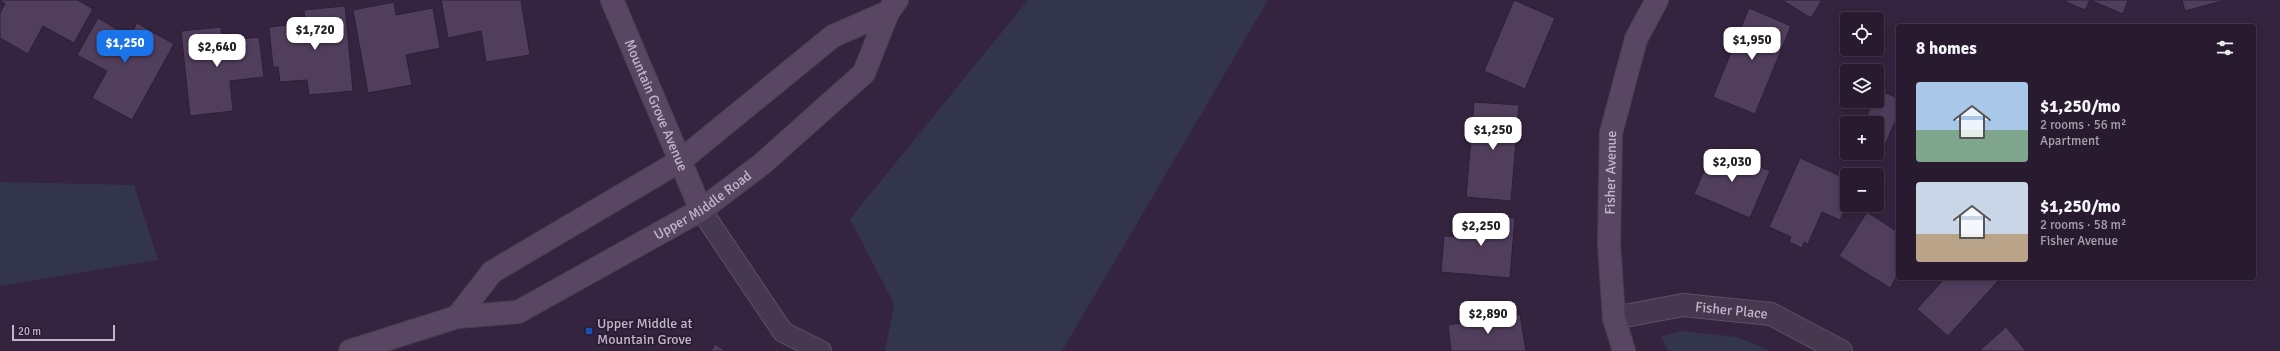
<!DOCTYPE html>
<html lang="en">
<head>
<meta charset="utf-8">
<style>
  body { margin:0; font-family:Signika,sans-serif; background:#34283b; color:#f1f3f6; height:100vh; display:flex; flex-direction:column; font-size:15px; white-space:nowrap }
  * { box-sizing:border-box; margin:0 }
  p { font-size:13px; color:#a5a1aa }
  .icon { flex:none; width:22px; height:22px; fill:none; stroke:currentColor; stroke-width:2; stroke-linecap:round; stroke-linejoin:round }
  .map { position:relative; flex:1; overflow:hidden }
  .sheet { position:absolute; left:1896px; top:24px; width:360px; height:256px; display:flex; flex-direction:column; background:#281b2f; border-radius:4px; box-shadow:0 2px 10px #0003,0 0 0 1px #44394b }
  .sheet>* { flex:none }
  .buttons { position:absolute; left:1840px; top:12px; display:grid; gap:8px }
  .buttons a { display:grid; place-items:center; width:44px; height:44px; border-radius:4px; background:#281b2f; box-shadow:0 2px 10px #0003,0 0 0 1px #44394b; font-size:20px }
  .scale { position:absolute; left:12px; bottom:10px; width:103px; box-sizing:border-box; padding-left:4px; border:2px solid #c2b5ca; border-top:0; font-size:11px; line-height:14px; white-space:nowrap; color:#c2b5ca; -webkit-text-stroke:3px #2b1d34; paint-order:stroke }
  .price { position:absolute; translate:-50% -34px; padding:0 9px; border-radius:8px; background:#fff; color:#222; font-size:13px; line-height:26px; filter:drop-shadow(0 1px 2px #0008) }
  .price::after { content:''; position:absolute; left:50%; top:24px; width:12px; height:9px; margin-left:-6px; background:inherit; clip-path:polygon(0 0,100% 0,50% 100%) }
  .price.current { background:#1a73e8; color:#fff }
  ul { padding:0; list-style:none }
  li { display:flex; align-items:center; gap:12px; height:100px; padding:0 20px }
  li span { display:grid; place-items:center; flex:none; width:112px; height:80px; border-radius:4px; color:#555 }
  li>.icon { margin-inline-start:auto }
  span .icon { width:48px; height:48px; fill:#fffc; stroke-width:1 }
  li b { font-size:17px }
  h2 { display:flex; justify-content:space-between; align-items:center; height:48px; padding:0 20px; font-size:17px }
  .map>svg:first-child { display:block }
  .green { fill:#33354d }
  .building { fill:#513e5d; stroke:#2d1f36 }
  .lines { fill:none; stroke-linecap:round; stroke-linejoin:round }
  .lane-casing { stroke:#5e5067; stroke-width:22 }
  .street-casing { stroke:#5e5067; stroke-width:24 }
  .secondary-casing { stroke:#4c3f55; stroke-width:24 }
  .lane { stroke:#46384f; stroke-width:20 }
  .street { stroke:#46384f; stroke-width:22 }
  .secondary { stroke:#594662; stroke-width:22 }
  .transit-dot { fill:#1a4fb4; stroke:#2b1d34; stroke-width:1.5 }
  .labels { text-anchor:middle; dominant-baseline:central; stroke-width:4; stroke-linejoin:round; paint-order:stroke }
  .street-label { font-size:14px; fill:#c2b5ca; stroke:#2b1d34 }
  .poi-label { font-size:14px; fill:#c2b5ca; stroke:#2b1d34; text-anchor:start }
</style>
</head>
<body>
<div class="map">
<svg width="2280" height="351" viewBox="0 0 2280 351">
  <rect width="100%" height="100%" fill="#35243f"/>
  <path class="green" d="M1028 0H1268L1062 351H885L894 304 850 219Z
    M0 182 134 185 158 260 0 286Z
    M1682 331 1737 337 1770 351H1668L1661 336Z"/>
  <path class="building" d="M0 0H78L93 9 74 43 43 26 28 54 0 38V13L5 4Z
    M441 0H521L530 55 486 62 481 31 448 38Z
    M1514 0 1555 18 1525 89 1484 71Z
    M1782 0H1822L1811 18Z
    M2067 0H2090L2085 10 2066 2Z
    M2090 0H2128L2123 14Z
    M2182 0H2226L2185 11Z
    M394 2 396 15 433 8 440 48 406 55 412 85 368 93 353 10Z
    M345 6 353 91 309 95 307 80 280 82 278 67H273L269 27 305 23 304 10Z
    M1749 8 1791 26 1755 114 1713 97Z
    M98 18 130 37 137 23 174 44 132 120 92 98 107 71 77 55Z
    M221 27 222 41 259 37 264 77 230 81 233 111 190 116 181 31Z
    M1878 90 1898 98V115L1880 156 1874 153H1877V123H1864L1873 101H1877Z
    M1474 102 1519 105 1511 201 1466 197Z
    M1714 148 1770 171 1750 218 1694 194Z
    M1800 158 1847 179V205L1840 220 1822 212 1808 244 1804 242 1802 248 1789 242 1791 237 1769 227Z
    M1867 212 1898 232V275L1890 288 1839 256Z
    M1464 213 1515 218 1510 278 1441 272 1444 236 1462 237Z
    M1945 278H1994L1998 281 1948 336 1917 309Z
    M1520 314 1526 351H1451L1448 325Z
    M2006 327 2026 351H1979Z
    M715 344 726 351H711Z"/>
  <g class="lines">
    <g class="lane-casing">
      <path id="lane" d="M701 210 783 332 821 351"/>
    </g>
    <g class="street-casing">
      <g id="street">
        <path id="s1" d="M1614 318 1683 305 1771 314 1841 351"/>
      </g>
    </g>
    <g class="secondary-casing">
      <g id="secondary">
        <path id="s2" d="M612 0 701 210"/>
        <path d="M457 317 492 272 680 161 833 36 888 12"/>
        <path id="s3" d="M350 351 457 317 518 312 701 210 762 164 864 73 888 12 897 0"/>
        <path id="s4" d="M1624 351 1614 318 1609 244 1611 133 1636 39 1657 0"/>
      </g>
    </g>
    <use href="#lane" class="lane"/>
    <use href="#street" class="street"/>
    <use href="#secondary" class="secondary"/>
  </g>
  <rect class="transit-dot" x="585" y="327" width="8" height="8" rx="2"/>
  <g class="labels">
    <g class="street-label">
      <text stroke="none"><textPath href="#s2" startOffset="114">Mountain Grove Avenue</textPath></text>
      <text stroke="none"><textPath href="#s4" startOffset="180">Fisher Avenue</textPath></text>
      <text stroke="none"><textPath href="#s3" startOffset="387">Upper Middle Road</textPath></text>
      <text stroke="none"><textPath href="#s1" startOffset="119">Fisher Place</textPath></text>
    </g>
    <g class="poi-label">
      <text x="597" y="323">Upper Middle at<tspan x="597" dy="16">Mountain Grove</tspan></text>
    </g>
  </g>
</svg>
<div class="buttons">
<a><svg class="icon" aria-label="locate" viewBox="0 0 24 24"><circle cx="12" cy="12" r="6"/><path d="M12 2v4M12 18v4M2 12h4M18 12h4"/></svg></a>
<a><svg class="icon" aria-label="layers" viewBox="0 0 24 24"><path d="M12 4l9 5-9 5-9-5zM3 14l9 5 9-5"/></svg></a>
<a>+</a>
<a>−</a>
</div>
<div class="scale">20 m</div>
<b class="price" style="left:315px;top:51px">$1,720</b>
<b class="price" style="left:1752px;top:61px">$1,950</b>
<b class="price current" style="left:125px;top:64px">$1,250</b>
<b class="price" style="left:217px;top:68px">$2,640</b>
<b class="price" style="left:1493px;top:151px">$1,250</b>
<b class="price" style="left:1732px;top:183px">$2,030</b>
<b class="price" style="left:1481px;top:247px">$2,250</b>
<b class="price" style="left:1488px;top:335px">$2,890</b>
<section class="sheet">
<h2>8 homes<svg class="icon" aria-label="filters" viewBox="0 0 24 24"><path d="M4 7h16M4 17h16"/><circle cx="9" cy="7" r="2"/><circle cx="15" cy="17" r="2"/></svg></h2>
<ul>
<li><span style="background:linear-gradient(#a9c7e8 60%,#7fa58c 0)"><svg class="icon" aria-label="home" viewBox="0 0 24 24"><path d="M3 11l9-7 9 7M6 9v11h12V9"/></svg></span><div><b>$1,250/mo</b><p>2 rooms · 56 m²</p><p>Apartment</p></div></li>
<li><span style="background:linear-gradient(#c9d6e8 65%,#b9a48a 0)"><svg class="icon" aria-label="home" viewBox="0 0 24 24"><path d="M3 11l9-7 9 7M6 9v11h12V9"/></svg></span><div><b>$1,250/mo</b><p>2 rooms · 58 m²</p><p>Fisher Avenue</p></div></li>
</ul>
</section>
</div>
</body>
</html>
